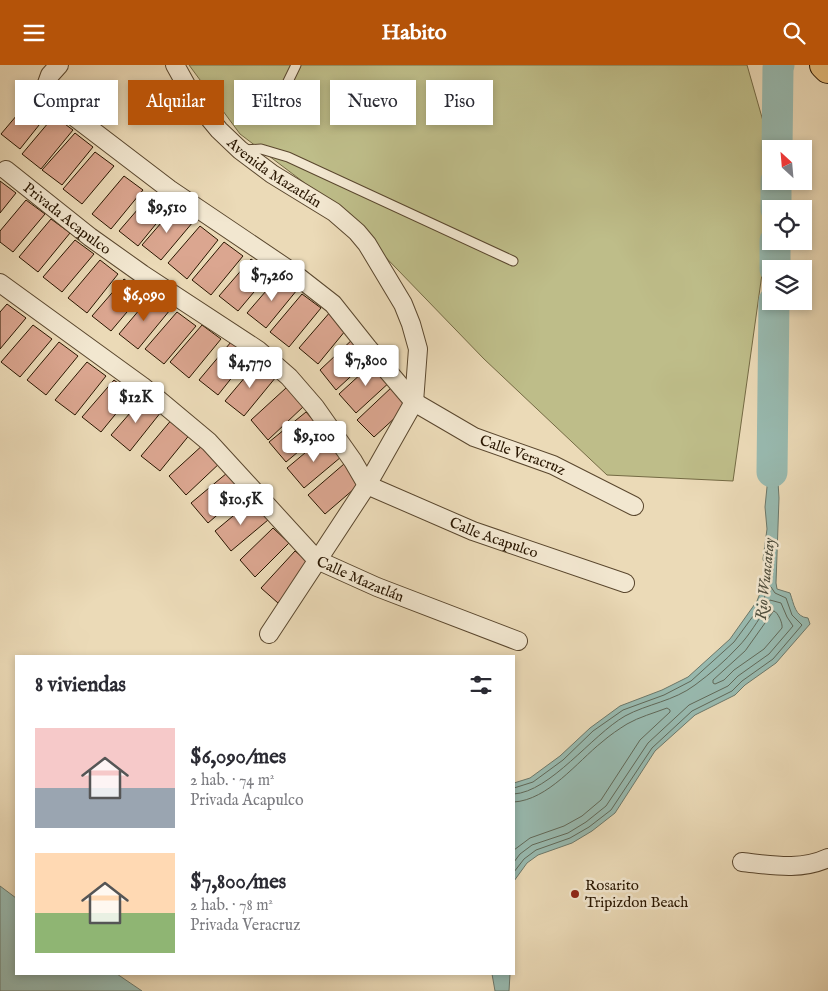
<!DOCTYPE html>
<html lang="es">
<head>
<meta charset="utf-8">
<style>
  body { margin:0; font-family:"IM FELL English",serif; background:#f7f7f7; color:#2b2b33; height:100vh; display:flex; flex-direction:column; font-size:19px; white-space:nowrap }
  * { box-sizing:border-box; margin:0 }
  p { font-size:16px; color:#7c7c81 }
  .icon { flex:none; width:28px; height:28px; fill:none; stroke:currentColor; stroke-width:2; stroke-linecap:round; stroke-linejoin:round }
  .map { position:relative; flex:1; overflow:hidden }
  .panel { position:absolute; left:15px; top:590px; width:500px; height:320px; display:flex; flex-direction:column; background:#fff; border-radius:0px; box-shadow:0 2px 8px #0003 }
  .panel>* { flex:none }
  .guide { position:absolute; left:15px; top:15px; width:500px; height:45px; display:flex; gap:10px }
  .needle { width:32px; rotate:334deg }
  .tools { position:absolute; left:762px; top:75px; display:grid; gap:10px }
  .tools a { display:grid; place-items:center; width:50px; height:50px; border-radius:0px; background:#fff; box-shadow:0 2px 8px #0003; font-size:25px }
  .price { position:absolute; translate:-50% -42px; padding:0 11px; border-radius:5px; background:#fff; color:#222; font-size:16px; line-height:32px; filter:drop-shadow(0 1px 2px #0008) }
  .price::after { content:''; position:absolute; left:50%; top:30px; width:15px; height:11px; margin-left:-8px; background:inherit; clip-path:polygon(0 0,100% 0,50% 100%) }
  .price.current { background:#b45309; color:#fff }
  ul { padding:0; list-style:none }
  li { display:flex; align-items:center; gap:15px; height:125px; padding:0 20px }
  li span { display:grid; place-items:center; flex:none; width:140px; height:100px; border-radius:0px; color:#555 }
  li>.icon { margin-inline-start:auto }
  span .icon { width:60px; height:60px; fill:#fffc; stroke-width:1 }
  li b { font-size:21px }
  h2 { display:flex; justify-content:space-between; align-items:center; height:60px; padding:0 20px; font-size:21px }
  .chip { padding:0 18px; border-radius:0px; background:#fff; box-shadow:0 2px 8px #0003; font-size:18px; line-height:45px }
  .chip.current { background:#b45309; color:#fff }
  header { display:flex; justify-content:space-between; align-items:center; height:65px; padding:0 20px; background:#b45309; color:#fff; font-size:22px; font-weight:700 }
  .map>svg:first-child { display:block }
  .green { fill:#bebd89; stroke:#746a44 }
  .water { fill:#98bab0; stroke:#6c786a }
  .lines { fill:none; stroke-linecap:round; stroke-linejoin:round }
  .shore { stroke:#606858; stroke-width:1 }
  .river { stroke:#98bab0; stroke-width:31 }
  .building { fill:#dba690; stroke:#291600 }
  .service-casing { stroke:#5a472e; stroke-width:11 }
  .minor-casing { stroke:#5a472e; stroke-width:20 }
  .primary-casing { stroke:#291600; stroke-width:30 }
  .service { stroke:#f2e7d0; stroke-width:9 }
  .minor { stroke:#f2e7d0; stroke-width:18 }
  .primary { stroke:#e6bd7c; stroke-width:28 }
  .poi-dot { fill:#8f2418; stroke:#f2e7d0; stroke-width:2 }
  .labels { text-anchor:middle; dominant-baseline:central; stroke-width:5; stroke-linejoin:round; paint-order:stroke }
  .street-label { font-size:15px; fill:#291600; stroke:#f2e7d0 }
  .poi-label { font-size:15px; fill:#291600; stroke:#f2e7d0; text-anchor:start }
  .water-label { font-size:16px; font-style:italic; fill:#504f3e; stroke:#f2e7d0 }
</style>
</head>
<body>
<header><svg class="icon" aria-label="menu" viewBox="0 0 24 24"><path d="M4 6h16M4 12h16M4 18h16"/></svg>Habito<svg class="icon" aria-label="search" viewBox="0 0 24 24"><circle cx="10" cy="10" r="6"/><path d="M15 15l6 6"/></svg></header>
<div class="map">
<svg width="828" height="926" viewBox="0 0 828 926">
  <rect width="100%" height="100%" fill="#ebdab7"/>
  <filter id="stains"><feTurbulence type="fractalNoise" baseFrequency=".004" numOctaves="4"/><feColorMatrix values="0 0 0 0 .2 0 0 0 0 .09 0 0 0 0 .02 0 0 0 .5 -.17"/></filter>
  <radialGradient id="worn" r=".72"><stop offset=".6" stop-color="#630" stop-opacity="0"/><stop offset="1" stop-color="#630" stop-opacity=".3"/></radialGradient>
  <path class="green" d="M189 0H747L771 84V116H775L733 416 607 410 484 294 339 144 240 69Z"/>
  <path class="water" d="M773 362 775 369 779 433 776 518 777 524 790 528C794 539 795 552 808 553L810 559 776 598 745 620 735 630 695 650 655 686 615 748 592 766 572 778 538 790 527 798 514 816V718L530 713 560 691 590 663 620 641 662 625 688 612 730 574 757 536 767 510 763 494 767 464 765 442Z
    M0 821 16 833V909H117L142 926H0Z
    M492 909H510L509 926H495Z"/>
  <g class="lines">
    <path class="shore" d="M774 546C778 547 783 559 782 563L764 584 734 605 724 615 715 619 713 618V615L745 586Z
      M514 723 533 717 563 695 593 666 623 645 664 630 691 616 734 577 762 539 768 522H771L775 528 786 533 792 550 802 560 773 594 742 616 732 626 692 646 652 683 611 745 589 762 570 773 536 785 524 794 514 807
      M514 729C550 727 592 670 625 651 647 639 674 636 695 620 710 609 725 596 738 582 749 571 758 555 767 542L770 535 781 538 787 552 793 561 769 589 738 611 728 621 689 640 648 678 606 741 586 757 568 768 532 780 520 789 514 797
      M514 737C548 735 577 697 602 677 610 670 619 664 627 659 639 652 654 648 667 643L670 645V647L640 675 601 735 582 751 564 761 530 773 514 785"/>
    <path class="river" d="M777 84 778 3 779 0
      M776 144V116
      M775 204V176
      M772 407 774 236"/>
  </g>
  <path class="building" d="M33 31 51 45 20 84 1 69Z
    M54 51 73 65 41 104 22 89Z
    M75 68 93 82 62 120 42 105Z
    M95 87 114 101 82 139 63 124Z
    M124 111 143 125 111 164 92 149Z
    M0 116 16 128 0 148Z
    M151 129 169 143 138 181 119 166Z
    M26 135 45 149 13 187 0 177V166Z
    M174 143 193 157 161 195 142 180Z
    M51 154 70 168 38 207 19 192Z
    M200 161 218 175 187 214 168 198Z
    M75 175 94 189 62 227 43 212Z
    M224 177 243 191 211 230 192 215Z
    M251 194 270 208 238 246 219 231Z
    M100 195 118 209 87 248 68 233Z
    M279 211 297 225 266 263 247 248Z
    M124 214 143 228 111 266 92 251Z
    M302 229 321 243 289 282 270 267Z
    M151 231 170 245 138 284 119 269Z
    M7 239 26 253 0 284V247Z
    M331 246 350 260 318 299 299 283Z
    M177 247 196 261 164 299 145 284Z
    M33 260 52 274 20 312 1 297Z
    M202 260 221 274 189 313 170 297Z
    M355 272 373 291 336 325 320 305Z
    M59 277 78 291 46 330 27 315Z
    M231 277 249 291 218 330 199 315Z
    M375 296 392 315 356 348 339 329Z
    M87 297 106 311 75 350 55 335Z
    M257 298 276 312 244 351 225 336Z
    M114 315 132 329 101 367 82 352Z
    M393 321 409 340 374 372 357 355Z
    M286 323 304 341 268 375 251 355Z
    M143 333 161 347 130 386 111 370Z
    M306 347 323 366 286 397 269 377Z
    M173 353 191 368 160 406 141 391Z
    M324 372 341 392 304 423 287 403Z
    M205 378 222 396 186 430 169 411Z
    M344 399 361 418 325 449 308 430Z
    M227 408 244 427 208 458 191 438Z
    M251 436 268 455 231 486 215 466Z
    M273 463 289 478 255 512 240 495Z
    M295 486 312 500 278 538 261 523Z"/>
  <g class="lines">
    <g class="service-casing">
      <path id="service" d="M279 35 296 0
        M243 85 261 84 288 92 513 196"/>
    </g>
    <g class="minor-casing">
      <g id="minor">
        <path id="s1" d="M59 0 50 10 46 21 49 30 59 40 169 124 292 207 333 239 368 283 414 337 474 372 553 400 634 441"/>
        <path id="s2" d="M175 0 195 36 219 65 240 85 272 109 334 147 357 167 367 179 403 239 411 259 418 284 414 337 367 420 269 569"/>
        <path id="s3" d="M6 105 90 172 142 209 258 285 289 312 315 342 353 396 367 420 473 466 625 518"/>
        <path id="s4" d="M0 218 142 321 209 377 317 495 377 522 518 576"/>
        <path d="M742 797C771 800 800 806 828 793"/>
      </g>
    </g>
    <g class="primary-casing">
      <path id="primary" d="M824 0 828 4"/>
    </g>
    <use href="#service" class="service"/>
    <use href="#minor" class="minor"/>
    <use href="#primary" class="primary"/>
  </g>
  <circle class="poi-dot" cx="575" cy="829" r="5"/>
  <g class="labels">
    <g class="street-label">
      <text stroke="none"><textPath href="#s2" startOffset="149">Avenida Mazatlán</textPath></text>
      <text stroke="none"><textPath href="#s3" startOffset="78">Privada Acapulco</textPath></text>
      <text stroke="none"><textPath href="#s1" startOffset="636">Calle Veracruz</textPath></text>
      <text stroke="none"><textPath href="#s3" startOffset="622">Calle Acapulco</textPath></text>
      <text stroke="none"><textPath href="#s4" startOffset="470">Calle Mazatlán</textPath></text>
    </g>
    <g class="poi-label">
      <text x="585" y="820">Rosarito<tspan x="585" dy="17">Tripizdon Beach</tspan></text>
    </g>
    <g class="water-label">
      <text transform="translate(766 514) rotate(-84)">Rio Wuacatay</text>
    </g>
  </g>
  <rect width="100%" height="100%" filter="url(#stains)"/>
  <rect width="100%" height="100%" fill="url(#worn)"/>
</svg>
<div class="tools">
<a><svg class="needle" viewBox="-14 -14 28 28"><path d="M0-13l5 13h-10z" fill="#e53935"/><path d="M0 13l5-13h-10z" fill="#7c7c81"/></svg></a>
<a><svg class="icon" aria-label="locate" viewBox="0 0 24 24"><circle cx="12" cy="12" r="6"/><path d="M12 2v4M12 18v4M2 12h4M18 12h4"/></svg></a>
<a><svg class="icon" aria-label="layers" viewBox="0 0 24 24"><path d="M12 4l9 5-9 5-9-5zM3 14l9 5 9-5"/></svg></a>
</div>
<b class="price" style="left:167px;top:169px">$9,510</b>
<b class="price" style="left:272px;top:237px">$7,260</b>
<b class="price current" style="left:144px;top:257px">$6,090</b>
<b class="price" style="left:366px;top:322px">$7,800</b>
<b class="price" style="left:250px;top:324px">$4,770</b>
<b class="price" style="left:136px;top:359px">$12K</b>
<b class="price" style="left:314px;top:398px">$9,100</b>
<b class="price" style="left:241px;top:461px">$10.5K</b>
<div class="guide">
<a class="chip">Comprar</a>
<a class="chip current">Alquilar</a>
<a class="chip">Filtros</a>
<a class="chip">Nuevo</a>
<a class="chip">Piso</a>
</div>
<section class="panel">
<h2>8 viviendas<svg class="icon" aria-label="filters" viewBox="0 0 24 24"><path d="M4 7h16M4 17h16"/><circle cx="9" cy="7" r="2"/><circle cx="15" cy="17" r="2"/></svg></h2>
<ul>
<li><span style="background:linear-gradient(#f6c9c9 60%,#9aa5b1 0)"><svg class="icon" aria-label="home" viewBox="0 0 24 24"><path d="M3 11l9-7 9 7M6 9v11h12V9"/></svg></span><div><b>$6,090/mes</b><p>2 hab. · 74 m²</p><p>Privada Acapulco</p></div></li>
<li><span style="background:linear-gradient(#ffd9b3 60%,#8fb573 0)"><svg class="icon" aria-label="home" viewBox="0 0 24 24"><path d="M3 11l9-7 9 7M6 9v11h12V9"/></svg></span><div><b>$7,800/mes</b><p>2 hab. · 78 m²</p><p>Privada Veracruz</p></div></li>
</ul>
</section>
</div>
</body>
</html>
